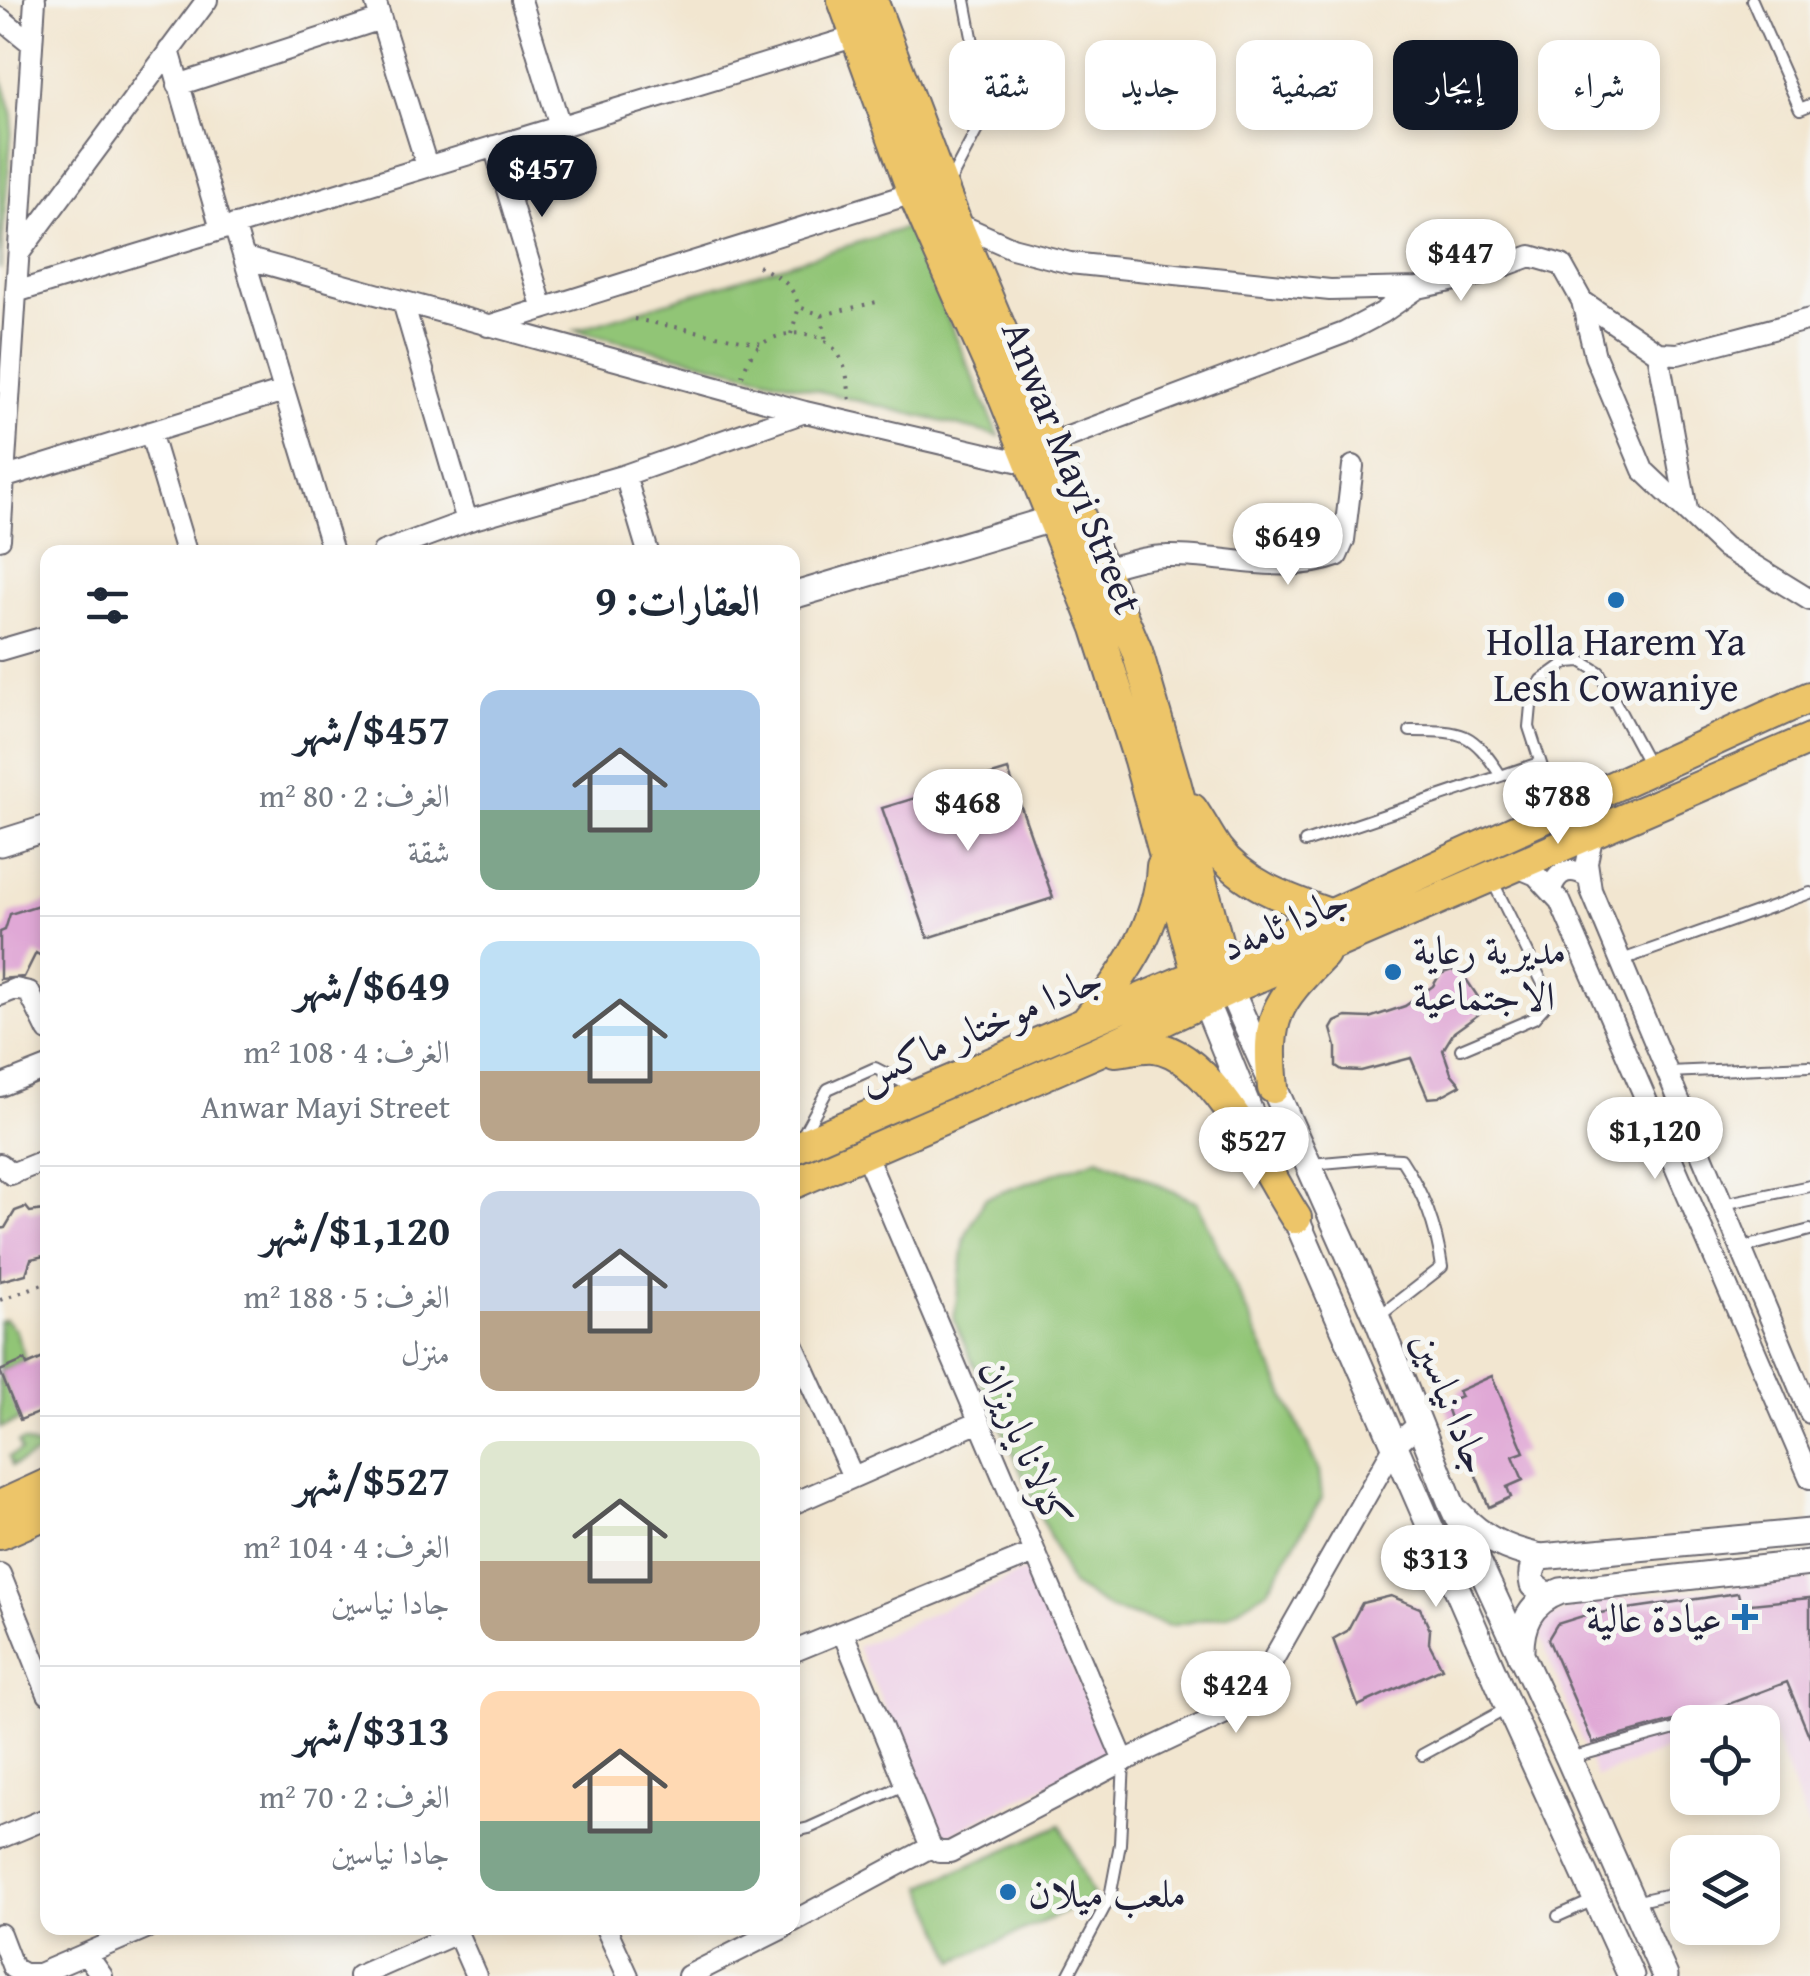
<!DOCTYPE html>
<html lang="ar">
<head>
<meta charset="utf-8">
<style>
  body { margin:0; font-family:"Gentium Book Plus",Amiri,serif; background:#f6f6f7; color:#1f2937; direction:rtl; height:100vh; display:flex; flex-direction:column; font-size:38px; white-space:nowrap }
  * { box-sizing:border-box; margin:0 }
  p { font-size:32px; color:#747a83 }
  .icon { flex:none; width:55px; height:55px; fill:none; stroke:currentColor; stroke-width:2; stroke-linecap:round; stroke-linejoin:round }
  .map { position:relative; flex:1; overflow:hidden; direction:ltr }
  .details { position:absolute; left:40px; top:545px; width:760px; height:1390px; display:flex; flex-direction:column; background:#fff; border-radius:20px; box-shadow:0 5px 15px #0003; direction:rtl }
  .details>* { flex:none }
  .top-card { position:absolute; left:830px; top:40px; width:830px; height:90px; direction:rtl; display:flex; gap:20px }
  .controls { position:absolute; left:1670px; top:1705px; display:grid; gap:20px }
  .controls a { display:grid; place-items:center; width:110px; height:110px; border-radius:20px; background:#fff; box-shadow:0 5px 15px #0003; font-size:50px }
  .price { position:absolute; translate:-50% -85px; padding:0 22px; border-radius:35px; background:#fff; color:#222; font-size:32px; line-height:65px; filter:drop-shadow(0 2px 5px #0008) }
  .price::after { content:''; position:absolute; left:50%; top:60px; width:30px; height:22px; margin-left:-15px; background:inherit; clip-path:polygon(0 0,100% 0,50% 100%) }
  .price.current { background:#111827; color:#fff }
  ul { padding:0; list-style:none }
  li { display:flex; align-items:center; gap:30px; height:250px; padding:0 40px }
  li+li { border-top:2px solid #e0e1e3 }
  li span { display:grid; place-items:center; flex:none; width:280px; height:200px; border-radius:20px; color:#555 }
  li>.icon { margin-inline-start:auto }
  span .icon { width:120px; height:120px; fill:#fffc; stroke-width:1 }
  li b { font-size:42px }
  h2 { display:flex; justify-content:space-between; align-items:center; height:120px; padding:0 40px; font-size:42px }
  .tag { padding:0 35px; border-radius:20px; background:#fff; box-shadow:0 5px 15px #0003; font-size:35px; line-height:90px }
  .tag.current { background:#111827; color:#fff }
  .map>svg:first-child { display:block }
  .built { fill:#eed0e7 }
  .green { fill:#91c576; stroke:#5a7458; stroke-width:2.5 }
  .building { fill:#e0a8d6 }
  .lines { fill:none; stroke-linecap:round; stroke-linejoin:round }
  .service-casing { stroke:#6b676f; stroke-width:14 }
  .minor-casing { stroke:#6b676f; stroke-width:24 }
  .tertiary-casing { stroke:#6b676f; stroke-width:29 }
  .primary-casing { stroke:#6b676f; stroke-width:34 }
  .path { stroke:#6b676f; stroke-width:4; stroke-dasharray:2.5 8; stroke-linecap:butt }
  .service { stroke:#fff; stroke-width:10 }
  .minor { stroke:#fff; stroke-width:20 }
  .tertiary { stroke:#fff; stroke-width:25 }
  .primary { stroke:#edc569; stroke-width:30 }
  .poi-dot { fill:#1f6fb2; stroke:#f6f6f2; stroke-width:4 }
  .labels { text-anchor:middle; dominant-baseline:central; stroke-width:10; stroke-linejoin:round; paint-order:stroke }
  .street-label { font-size:40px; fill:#22223b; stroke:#f6f6f2 }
  .poi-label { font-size:40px; fill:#22223b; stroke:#f6f6f2; text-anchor:start }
</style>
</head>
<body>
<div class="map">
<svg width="1810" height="1976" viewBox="0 0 1810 1976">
  <rect width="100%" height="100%" fill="#f6f6f2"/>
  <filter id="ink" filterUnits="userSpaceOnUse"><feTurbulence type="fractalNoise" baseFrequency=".01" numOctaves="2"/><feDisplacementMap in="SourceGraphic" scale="20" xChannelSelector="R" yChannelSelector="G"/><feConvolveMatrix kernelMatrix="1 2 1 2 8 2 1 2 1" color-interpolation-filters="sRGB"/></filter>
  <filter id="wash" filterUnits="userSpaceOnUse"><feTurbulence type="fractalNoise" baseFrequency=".0048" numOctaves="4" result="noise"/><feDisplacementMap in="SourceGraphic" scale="40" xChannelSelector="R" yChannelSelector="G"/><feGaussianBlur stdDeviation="2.25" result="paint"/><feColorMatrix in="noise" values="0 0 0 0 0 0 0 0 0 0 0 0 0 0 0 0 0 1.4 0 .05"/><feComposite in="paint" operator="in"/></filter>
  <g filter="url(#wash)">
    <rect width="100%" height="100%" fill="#f2e6d0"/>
    <path class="built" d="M1030 1569 1109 1752 945 1837 857 1647Z
      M1810 1579V1832L1765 1713 1739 1722H1688L1687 1742 1596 1777 1541 1638 1543 1621 1583 1602Z"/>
    <path class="green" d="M0 73 13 115 0 270Z
      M908 227 999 436 575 330Z
      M1099 1158 1197 1202 1319 1471 1322 1498 1267 1591 1227 1615 1170 1626 1110 1609 1071 1585 954 1320 965 1237 985 1198Z
      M5 1319 16 1331 25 1360 2 1370 20 1420 0 1428V1321Z
      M23 1441 37 1447 47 1442V1450L12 1466 9 1457 21 1451 18 1443Z
      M1061 1825 1094 1899 955 1961 923 1886Z"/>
    <g id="blocks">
      <path class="building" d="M1008 770 1053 898 928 938 882 808Z
        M48 902V960L36 953 24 977 0 979V932L5 930 10 914Z
        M1452 970 1466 979 1486 1009 1454 1032 1443 1050 1451 1073 1461 1085 1439 1097 1428 1098 1411 1058 1361 1071 1342 1070 1336 1066V1047L1331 1029 1335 1022 1346 1017 1369 1018 1405 1006 1433 986 1440 974Z
        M26 1207 30 1212 44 1210 48 1221V1255L31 1259 26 1274 0 1281V1229L5 1228 15 1211Z
        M48 1356V1409L20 1420 0 1371 25 1360 27 1365Z
        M1492 1376 1524 1452 1513 1456 1523 1480 1507 1487 1511 1497 1489 1507 1471 1463 1466 1465 1445 1404 1461 1397 1458 1391Z
        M1738 1593 1741 1605 1810 1598V1738L1787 1682 1683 1721 1677 1720 1593 1743 1548 1639 1557 1624 1586 1615Z
        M1391 1596 1420 1608 1430 1630 1429 1643 1442 1668 1358 1706 1333 1639 1347 1631 1362 1603Z"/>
    </g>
  </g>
  <g filter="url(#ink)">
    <use href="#blocks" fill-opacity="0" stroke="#6b676f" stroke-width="2.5"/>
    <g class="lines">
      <g class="service-casing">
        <path id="service" d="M1752 0 1800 109 1810 105
          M948 185 979 126 983 95 965 0
          M1410 731C1463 731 1471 730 1501 776
          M1555 807 1529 727 1532 695 1542 680 1567 662 1581 661 1599 672 1650 767
          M1305 842 1539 763
          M1622 960 1810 893
          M1461 1049 1534 1018 1544 1007 1547 992 1492 880
          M1668 1072 1810 1066
          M801 1138 828 1089 875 1068 916 1089
          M1311 1164 1379 1158 1401 1159C1424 1194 1436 1225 1442 1267L1378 1317
          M1723 1204 1810 1186
          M1741 1248 1810 1230
          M1422 1755 1508 1708
          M1570 1758 1679 1728
          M792 1832 809 1828 904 1785
          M1634 1902 1688 1890
          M1558 1916 1594 1900
          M1068 1976 1110 1897 1120 1844 1124 1761"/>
      </g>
      <g class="minor-casing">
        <path id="minor" d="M375 0 427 166
          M521 0 560 126
          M0 18 31 43
          M169 50 221 229
          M178 85 381 19
          M494 146 543 309
          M956 223 1012 248 1070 263 1330 290 1418 288 1479 275 1531 256 1562 265 1582 301 1595 356 1643 470 1724 547 1810 600
          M234 225 333 552
          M20 252 207 0
          M245 258 805 412 1033 465
          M16 292 857 36
          M1582 301 1658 353 1678 354 1810 319
          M403 302 467 521
          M488 326 913 193
          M1658 353 1687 510
          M150 432 186 552
          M1052 443 1344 333 1382 313 1418 288
          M625 475 648 552
          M6 477 284 391
          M0 539 35 0
          M383 552 467 521 625 475 805 412
          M1104 569C1124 564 1146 556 1166 556 1221 554 1284 576 1337 556L1344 540 1353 466
          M0 650 48 636
          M1593 833 1587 862 1591 890 1810 1413
          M1517 867 1536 875 1560 901 1810 1478
          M1551 889C1558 870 1571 866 1588 877
          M0 995 15 989 29 992 48 1031
          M0 1086 48 1067
          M865 1153 1124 1761
          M0 1164 11 1174 48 1159
          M792 1342 853 1477
          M792 1504 979 1422
          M0 1574 48 1694
          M843 1633 931 1847 939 1852H950L1124 1761 1232 1710 1258 1686 1395 1445 1419 1424
          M792 1652 1034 1553
          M0 1838 48 1818
          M792 1922 931 1847
          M455 1928 476 1976
          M606 1928 628 1976
          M0 1934 13 1968 24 1974H39L146 1928
          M87 1955 102 1976
          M359 1976 457 1933
          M688 1976 783 1928"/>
      </g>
      <g class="tertiary-casing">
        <path id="tertiary" d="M792 596 1055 518
          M0 843 48 828
          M1230 989 1377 1318 1451 1503 1569 1759 1665 1976
          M1205 1001 1261 1139
          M1289 1203 1509 1708 1631 1976
          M1459 1513C1482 1539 1509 1550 1541 1557L1810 1532
          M1541 1557C1532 1566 1530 1572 1533 1585L1548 1596
          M1521 1656C1520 1625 1529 1603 1561 1591L1810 1563"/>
      </g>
      <g class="primary-casing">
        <path id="primary" d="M843 0 913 193 1002 393 1097 628 1139 760 1202 992
          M872 0 956 223 1137 651 1176 785 1228 982
          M1192 809C1201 822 1208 836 1217 849 1245 886 1290 900 1332 915
          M1088 1019C1125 974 1159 926 1162 866
          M1115 1051C1127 1050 1142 1046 1154 1047 1214 1055 1265 1171 1296 1218
          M1273 1088C1266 1016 1275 1004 1324 954
          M792 1149 1222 964 1810 697
          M792 1184 1097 1052 1230 989 1810 739
          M0 1506 48 1484
          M0 1534 48 1513"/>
      </g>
      <path class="path" d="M758 266C780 277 792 283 799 307
        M822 315 881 301
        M634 319 762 344
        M791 334 799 307 822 315 826 342
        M742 376C746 366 749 356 757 348 777 329 818 327 836 351 847 365 849 387 850 404
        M0 1300 48 1282"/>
      <use href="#service" class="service"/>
      <use href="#minor" class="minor"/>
      <use href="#tertiary" class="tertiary"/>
      <use href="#primary" class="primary"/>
    </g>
  </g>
  <g class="poi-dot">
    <circle cx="1616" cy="600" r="10"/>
    <circle cx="1393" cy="972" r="10"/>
    <path d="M1740 1602h10v10h10v10h-10v10h-10v-10h-10v-10h10z"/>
    <circle cx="1008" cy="1892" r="10"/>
  </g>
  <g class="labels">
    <g class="street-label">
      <text transform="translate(1073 467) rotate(68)">Anwar Mayi Street</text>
      <text transform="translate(1284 922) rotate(-23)">جادا ئامەد</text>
      <text transform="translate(979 1026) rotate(-23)">جادا موختار ماكس</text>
      <text transform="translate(1453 1402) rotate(68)">جادا نیاسین</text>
      <text transform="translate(1026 1443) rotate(67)">کۆلانا یاریزان</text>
    </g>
    <g class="poi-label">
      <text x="1616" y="640" text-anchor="middle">Holla Harem Ya<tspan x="1616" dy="46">Lesh Cowaniye</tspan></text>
      <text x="1413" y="949">مديرية رعاية<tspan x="1413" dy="46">الاجتماعية</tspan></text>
      <text x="1722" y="1617" text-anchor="end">عيادة عالية</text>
      <text x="1028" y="1892">ملعب ميلان</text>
    </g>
  </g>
</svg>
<div class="controls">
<a><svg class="icon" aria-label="locate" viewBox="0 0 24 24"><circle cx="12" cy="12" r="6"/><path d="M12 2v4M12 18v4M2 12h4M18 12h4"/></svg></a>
<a><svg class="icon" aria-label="layers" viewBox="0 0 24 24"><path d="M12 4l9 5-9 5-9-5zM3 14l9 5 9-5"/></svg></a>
</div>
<b class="price current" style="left:542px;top:220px">$457</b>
<b class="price" style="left:1461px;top:304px">$447</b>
<b class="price" style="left:1288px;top:588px">$649</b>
<b class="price" style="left:1558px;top:847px">$788</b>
<b class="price" style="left:968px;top:854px">$468</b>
<b class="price" style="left:1655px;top:1182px">$1,120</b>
<b class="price" style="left:1254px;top:1192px">$527</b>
<b class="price" style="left:1436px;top:1610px">$313</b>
<b class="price" style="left:1236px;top:1736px">$424</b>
<div class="top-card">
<a class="tag">شراء</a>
<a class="tag current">إيجار</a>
<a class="tag">تصفية</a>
<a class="tag">جديد</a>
<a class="tag">شقة</a>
</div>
<section class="details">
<h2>العقارات: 9<svg class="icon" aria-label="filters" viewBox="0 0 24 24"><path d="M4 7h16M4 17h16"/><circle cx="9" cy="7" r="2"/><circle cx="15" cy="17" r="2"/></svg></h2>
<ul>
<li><span style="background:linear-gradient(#a9c7e8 60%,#7fa58c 0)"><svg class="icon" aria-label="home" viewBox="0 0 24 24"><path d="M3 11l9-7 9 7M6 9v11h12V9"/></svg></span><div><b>$457/شهر</b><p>الغرف: 2 · 80 m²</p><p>شقة</p></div></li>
<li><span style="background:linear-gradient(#bfe0f5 65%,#b9a48a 0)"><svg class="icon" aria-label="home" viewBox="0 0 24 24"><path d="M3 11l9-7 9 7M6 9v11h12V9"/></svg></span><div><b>$649/شهر</b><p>الغرف: 4 · 108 m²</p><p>Anwar Mayi Street</p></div></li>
<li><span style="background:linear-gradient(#c9d6e8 60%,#b9a48a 0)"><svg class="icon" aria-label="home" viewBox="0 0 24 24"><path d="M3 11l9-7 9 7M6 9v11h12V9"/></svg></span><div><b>$1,120/شهر</b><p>الغرف: 5 · 188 m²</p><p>منزل</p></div></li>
<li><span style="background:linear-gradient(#dfe7d0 60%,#b9a48a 0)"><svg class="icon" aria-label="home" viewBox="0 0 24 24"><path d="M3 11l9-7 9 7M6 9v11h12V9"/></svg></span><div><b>$527/شهر</b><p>الغرف: 4 · 104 m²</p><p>جادا نیاسین</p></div></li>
<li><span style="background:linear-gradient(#ffd9b3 65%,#7fa58c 0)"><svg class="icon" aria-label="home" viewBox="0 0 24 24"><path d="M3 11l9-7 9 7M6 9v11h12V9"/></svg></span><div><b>$313/شهر</b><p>الغرف: 2 · 70 m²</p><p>جادا نیاسین</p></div></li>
</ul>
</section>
</div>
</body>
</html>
